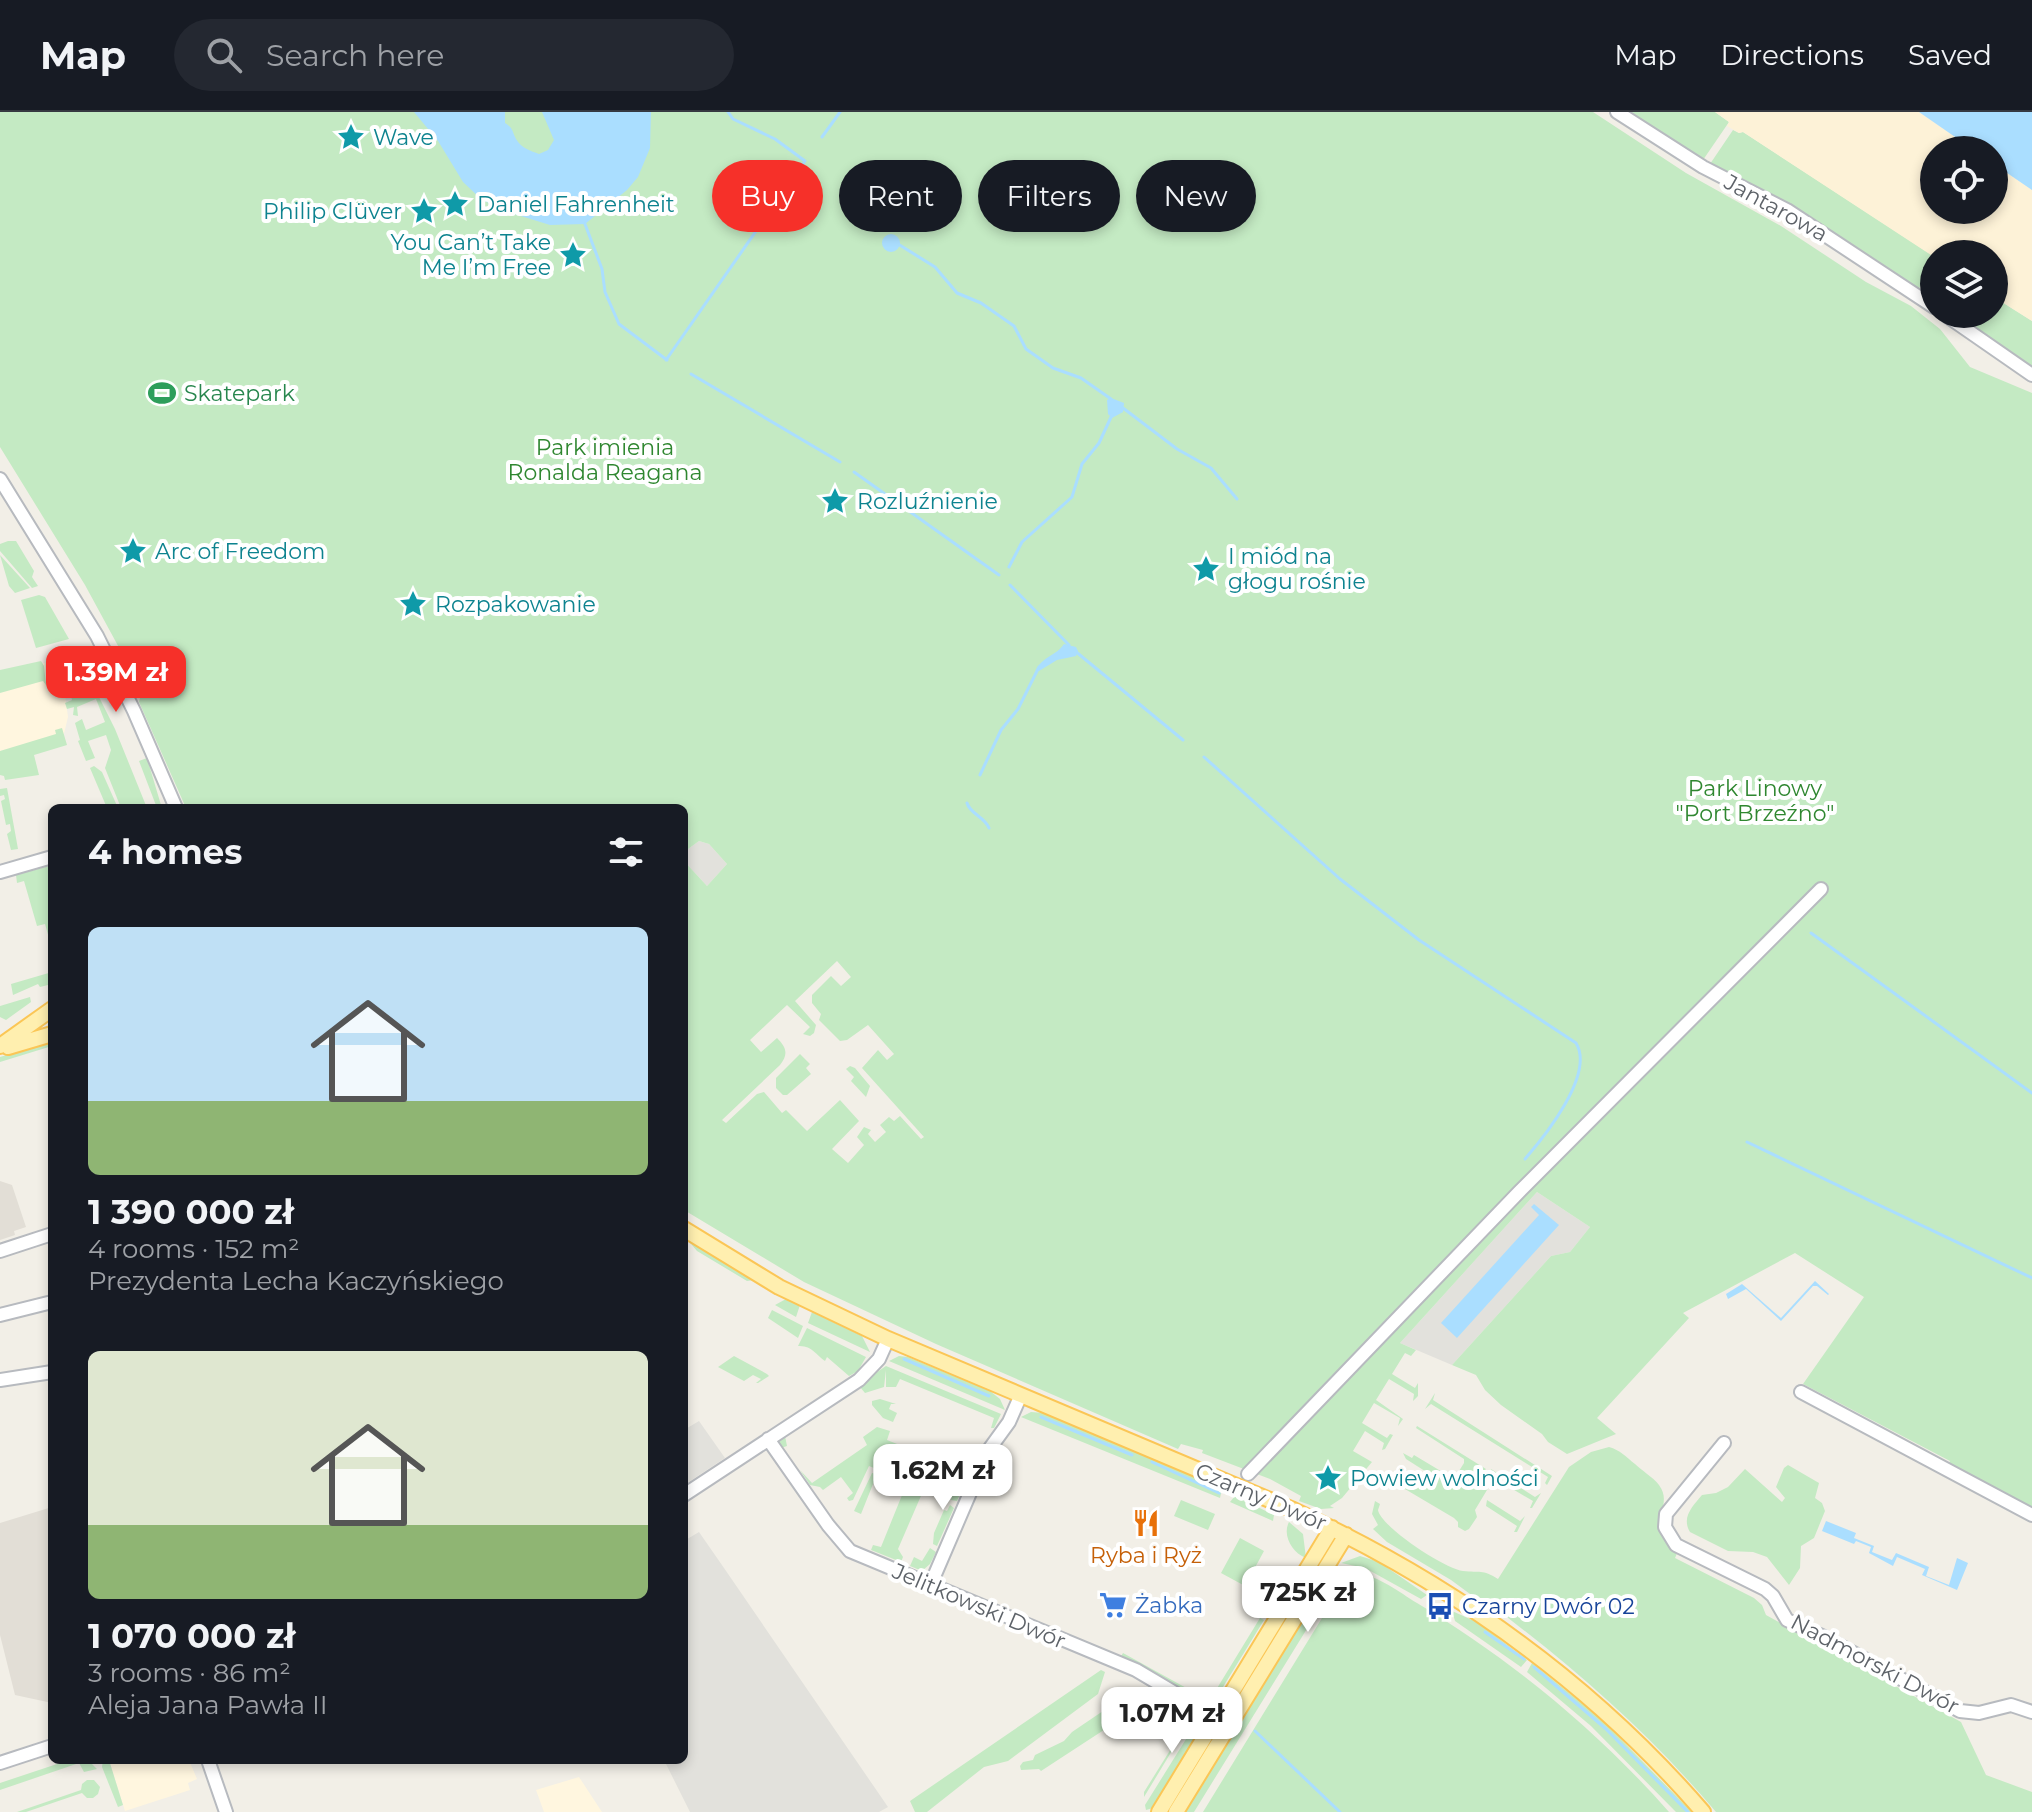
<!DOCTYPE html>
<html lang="en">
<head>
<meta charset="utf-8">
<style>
  body { margin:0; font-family:Montserrat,sans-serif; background:#242831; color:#f1f3f6; height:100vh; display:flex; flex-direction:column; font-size:30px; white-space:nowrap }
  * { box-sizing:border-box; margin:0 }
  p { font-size:26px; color:#9ea1a6 }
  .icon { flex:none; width:44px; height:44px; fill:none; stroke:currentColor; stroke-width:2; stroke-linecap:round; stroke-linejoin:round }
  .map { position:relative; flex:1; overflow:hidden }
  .panel { position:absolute; left:48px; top:692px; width:640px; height:960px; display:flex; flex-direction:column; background:#171b24; border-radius:12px; box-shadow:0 4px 12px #0003 }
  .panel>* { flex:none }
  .hud { position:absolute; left:712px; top:48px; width:760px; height:72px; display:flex; gap:16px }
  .fabs { position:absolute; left:1920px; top:24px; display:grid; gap:16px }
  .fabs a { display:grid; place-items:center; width:88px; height:88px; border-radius:50%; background:#171b24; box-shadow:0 4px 12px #0003; font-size:40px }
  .price { position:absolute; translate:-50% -68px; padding:0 18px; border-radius:16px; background:#fff; color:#222; font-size:26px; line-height:52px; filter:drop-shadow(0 2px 4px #0008) }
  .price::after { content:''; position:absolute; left:50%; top:48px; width:24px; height:18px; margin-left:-12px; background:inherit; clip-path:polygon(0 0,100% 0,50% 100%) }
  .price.on { background:#f63029; color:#fff }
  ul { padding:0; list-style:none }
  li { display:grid; align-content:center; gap:16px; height:424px; padding:0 40px }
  li span { display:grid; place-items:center; height:248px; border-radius:12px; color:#555 }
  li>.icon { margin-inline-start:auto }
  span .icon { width:144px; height:144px; fill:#fffc; stroke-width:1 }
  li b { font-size:34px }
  h2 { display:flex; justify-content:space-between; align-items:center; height:96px; padding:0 40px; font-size:34px }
  .tag { padding:0 28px; border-radius:36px; background:#171b24; box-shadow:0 4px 12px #0003; font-size:28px; line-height:72px }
  .tag.on { background:#f63029; color:#fff }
  header { display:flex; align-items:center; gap:48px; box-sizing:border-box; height:112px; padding:0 40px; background:#171b24; border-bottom:2px solid #363941 }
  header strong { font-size:38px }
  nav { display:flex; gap:44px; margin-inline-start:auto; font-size:28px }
  .search { width:560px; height:72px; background:#242831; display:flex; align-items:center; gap:20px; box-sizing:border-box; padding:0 28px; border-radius:44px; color:#9ea1a6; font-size:30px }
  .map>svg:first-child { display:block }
  .commercial { fill:#fff6df }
  .industrial { fill:#e2e1dc }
  .education { fill:#e2ded6 }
  .green { fill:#c4eac3; fill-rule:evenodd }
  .sand { fill:#fdf2d7 }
  .water { fill:#aadeff }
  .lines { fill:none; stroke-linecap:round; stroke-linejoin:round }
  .stream { stroke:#aadeff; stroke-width:3 }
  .minor-casing { stroke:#b7babf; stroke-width:16 }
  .major-casing { stroke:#fbc656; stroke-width:18 }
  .minor { stroke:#fff; stroke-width:12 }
  .major { stroke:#ffefaf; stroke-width:14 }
  .labels { text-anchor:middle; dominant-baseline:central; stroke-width:8; stroke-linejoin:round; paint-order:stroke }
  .culture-label { font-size:22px; fill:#0d838f; stroke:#fff; text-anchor:start }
  .street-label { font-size:22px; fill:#5e6369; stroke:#fff }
  .leisure-label { font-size:22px; fill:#27864d; stroke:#fff; text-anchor:start }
  .park-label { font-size:22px; fill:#2f8730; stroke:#fff }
  .food-label { font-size:22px; fill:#c56008; stroke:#fff }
  .shop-label { font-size:22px; fill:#366cbe; stroke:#fff; text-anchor:start }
  .transit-label { font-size:22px; fill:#164399; stroke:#fff; text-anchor:start }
</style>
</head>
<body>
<header>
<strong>Map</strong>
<div class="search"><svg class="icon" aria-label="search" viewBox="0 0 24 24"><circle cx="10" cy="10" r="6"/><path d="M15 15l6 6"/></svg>Search here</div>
<nav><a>Map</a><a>Directions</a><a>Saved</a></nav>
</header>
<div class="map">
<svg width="2032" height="1700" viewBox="0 0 2032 1700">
  <rect width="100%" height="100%" fill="#f2efe7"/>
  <path class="commercial" d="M60 547 68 605 62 630 0 642V562Z
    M109 1648H189L197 1667 188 1671 190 1678 125 1699Z
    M579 1665 602 1700H544L536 1678Z"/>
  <path class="industrial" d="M699 729 709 732 727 752 707 774 684 749V740Z
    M1537 1080 1590 1115 1570 1140 1551 1144 1452 1253 1400 1231Z
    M699 1309 725 1346 684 1373V1318Z
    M699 1420 724 1456 888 1695 879 1700H690L664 1648H684V1429Z"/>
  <path class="education" d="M0 1069 12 1073 26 1115 14 1119 15 1123 0 1128Z
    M52 1395V1591L15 1583 0 1523V1411Z"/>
  <path class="green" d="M0 0H1593L1686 61 1781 114 1866 170 1911 194 1940 217 1970 255 2032 281V1398L1948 1353 1950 1349 1803 1272 1864 1185 1795 1141 1683 1201 1689 1206 1597 1306 1616 1322 1567 1342 1548 1330 1542 1322 1501 1293 1485 1278 1476 1263 1452 1253 1551 1144 1570 1140 1590 1115 1537 1080 1400 1231 1416 1238 1411 1244 1405 1241 1392 1262 1415 1276 1418 1271V1284L1413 1289 1414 1282 1389 1267 1376 1288 1403 1307 1398 1314 1400 1306 1374 1291 1362 1311 1387 1326 1390 1322 1393 1323 1385 1337 1382 1338 1384 1331 1365 1319 1353 1339 1372 1350 1342 1386 1330 1394 1334 1396 1321 1397 1299 1389 1301 1384 1270 1367 1202 1341 1203 1338 1181 1332 1178 1337 936 1232 804 1170 684 1098V749L707 774 727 752 709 732 699 729 684 740V696H186L139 590 142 578 85 473 0 335ZM837 849 851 865 841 874 831 864 812 883V891L821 902 819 908 840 929 847 928 868 913 894 942 887 948 878 938 862 956 924 1025 921 1027 900 1004 894 1009 889 1005 880 1013 886 1020 875 1030 868 1022 871 1018 864 1015 857 1025 864 1033 848 1051 832 1037 859 1009 840 988 807 1019 786 998 782 1001 764 980 757 982 726 1011 722 1008 780 953C789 942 786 935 777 926L761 940 750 928 787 893 810 915 803 922 810 924 814 921 816 913 795 889Z
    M1628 0H1715L1729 10 1703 48Z
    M1733 18 1739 21 1743 20 1932 143 1930 146 1934 149V154L1918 178 1797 98 1710 52Z
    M1994 185 2032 209V256L1953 202H1994Z
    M8 429H16L34 459 32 465 38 474 32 476 0 439V432Z
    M0 443 30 476 15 481 9 474Z
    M39 483 45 485 69 527 36 536 21 488Z
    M73 539 77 541 115 617 147 696H121L105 656 111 638 106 623 88 629 95 646 86 649 78 629 80 628 75 611 82 607 86 618 105 610 96 587 77 595 78 604 73 603 74 595 67 597 65 591 72 588 67 569 58 568 56 544Z
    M41 549 44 554 46 573 43 569 0 581V558Z
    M62 616 67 633 34 643 39 663 5 668 4 664 0 663V639L56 622 55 618Z
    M147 646 161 693 162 696H157L139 649Z
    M94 654 102 660 118 696H107L90 656Z
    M7 676 18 737 11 738 7 722 11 719 10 712 6 713 1 689 5 687 4 683 0 684V677Z
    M49 754 52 757V837L45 812 37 814 24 769 17 771 16 763Z
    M52 860V872L40 875 38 872 13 883 11 872Z
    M30 885 31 890 6 908 0 905V894Z
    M52 929V934L0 950V945Z
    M800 942 810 952 806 956 811 962 787 983H783L776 976V966Z
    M850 954 855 956 870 974 866 985 851 969 854 965 846 957Z
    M687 1127 754 1168 747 1169 697 1139Z
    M786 1187 800 1193 796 1205 775 1193Z
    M772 1198 803 1214 798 1226 768 1206Z
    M812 1200 862 1224 870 1240 808 1211Z
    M807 1216 866 1245 858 1259 849 1264 827 1245 825 1249C816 1243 812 1233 798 1234Z
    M734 1244 767 1262 769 1264 758 1271H756L761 1267 753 1263 744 1269 718 1255Z
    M899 1244 908 1245 990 1279 1000 1287 1005 1298 889 1249Z
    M886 1254 1001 1302 994 1316H991L994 1306 900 1267 896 1275H886V1258L884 1275 865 1281 860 1275 785 1324 787 1334 781 1336 779 1328 784 1323Z
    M1435 1281 1433 1288 1552 1364 1547 1373 1545 1371 1548 1365 1431 1292 1425 1297Z
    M880 1287 896 1292H891L889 1297 897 1301 893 1310 883 1306 872 1293V1289Z
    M1031 1300 1044 1301 1193 1362 1222 1377 1220 1386 1021 1305Z
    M1417 1314 1486 1357 1484 1359 1490 1373 1475 1398 1477 1405 1469 1417 1465 1419 1458 1415V1410L1454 1406 1388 1367 1390 1364 1397 1365 1417 1377 1428 1361 1406 1347 1403 1341 1412 1346 1414 1343 1454 1367 1464 1351V1347L1416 1316Z
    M877 1315 890 1319 887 1328 965 1359 976 1333 980 1335 957 1389 951 1388 955 1373 930 1363 898 1437 903 1445 901 1450 871 1438 873 1433 881 1435 913 1356 885 1344 879 1358 869 1354 853 1388 849 1389 847 1386 853 1381 841 1365 823 1378 820 1375 810 1373 800 1358 812 1371 867 1333 863 1325Z
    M1609 1335C1620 1338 1626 1345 1635 1352 1642 1359 1653 1365 1659 1373 1676 1396 1640 1413 1678 1439L1675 1446 1754 1486 1762 1493 1766 1503 1961 1610 1986 1663 2032 1680V1700H1716C1650 1622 1574 1555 1492 1494L1485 1493 1451 1468 1387 1430 1373 1417 1378 1413 1372 1402 1375 1389 1380 1392 1378 1398C1381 1415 1445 1457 1463 1459 1480 1461 1482 1457 1498 1467L1569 1355 1591 1340Z
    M1788 1353 1819 1371 1815 1386 1822 1391 1825 1399 1814 1426 1801 1434 1800 1456 1789 1473 1767 1445 1753 1440 1728 1439 1690 1420C1681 1405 1693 1394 1702 1383L1716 1381 1728 1375 1745 1357 1782 1390 1785 1386 1776 1375 1784 1356Z
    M1491 1357 1535 1385 1541 1381 1532 1396H1530L1533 1389 1499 1369 1496 1373Z
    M872 1361 877 1362 861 1402 854 1399Z
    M1235 1384 1274 1403 1273 1409 1230 1390Z
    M1181 1388 1215 1402 1208 1418 1174 1404Z
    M1487 1388 1520 1409 1525 1404 1517 1420H1514L1517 1414 1486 1394Z
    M950 1393 954 1396 937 1434 933 1432 934 1421 944 1398 947 1399Z
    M1289 1410 1303 1422 1306 1446C1292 1441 1282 1423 1289 1410Z
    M1240 1426 1264 1439 1245 1474 1221 1461Z
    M930 1436 936 1440 930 1452 922 1459 910 1454 914 1445 922 1449Z
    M1360 1444 1379 1450 1427 1483 1421 1487 1365 1456 1341 1451Z
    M1332 1459 1337 1468 1194 1700H1184Z
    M1357 1461C1379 1464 1399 1480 1417 1491 1510 1547 1597 1618 1669 1700H1203L1349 1462Z
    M1452 1499 1477 1510 1527 1548 1521 1555 1455 1509Z
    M1260 1506 1264 1508 1215 1588 1208 1591Z
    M1123 1541 1199 1583 1201 1590 1120 1546Z
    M1532 1551 1600 1606 1692 1700H1676L1591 1614 1527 1560Z
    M1101 1558 1105 1560 1098 1582 1008 1649 984 1655 927 1700H915L910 1689Z
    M1134 1578 1139 1581 1136 1597 1041 1659 1039 1657 1021 1658 1020 1654 1023 1650 1033 1648 1035 1643 1064 1629 1072 1620Z
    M1169 1588 1192 1600 1193 1604 1144 1685V1680L1179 1624 1160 1612 1156 1616 1152 1612 1164 1589Z
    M1201 1603 1203 1615 1153 1696 1146 1698 1145 1693Z
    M69 1648H88L97 1657 84 1660 79 1651 0 1678V1671Z
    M103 1648H109L123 1693 118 1695 102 1655Z
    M87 1668H94L100 1675 98 1682 93 1686H87L82 1681 26 1700H17L81 1678 82 1672Z"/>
  <path class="sand" d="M1715 0H1919L1974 38H1934V98H1994V52L2032 78V209L1994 185V142H1934V149L1930 146 1931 143 1743 20 1739 21 1727 14 1729 10Z"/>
  <path class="water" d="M414 0H505V11C513 16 512 19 516 27 521 36 531 39 539 42L548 38 554 28 542 0H651L650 36 638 65 627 78 585 112 550 113 502 98 481 87 463 70 438 29Z
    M1919 0H2032V78L1994 52V38H1974Z
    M882 131a9 9 0 1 1 18 0a9 9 0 1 1-18 0Z
    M1111 286 1124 291 1123 300 1112 306 1108 302 1107 288Z
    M1064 532 1076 535 1078 539 1076 544 1057 548 1039 559 1036 558C1043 544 1056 544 1064 532Z
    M1534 1092 1559 1113 1457 1226 1441 1211 1539 1103 1531 1095Z
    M1815 1169 1829 1182 1828 1183 1817 1174H1813L1781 1209 1746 1177 1728 1187 1726 1182 1742 1172 1781 1206Z
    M1826 1409 1856 1421 1854 1426 1874 1434 1872 1440 1892 1448 1896 1441 1929 1455 1926 1464 1949 1473 1957 1446 1968 1451 1957 1478 1922 1463 1925 1457 1897 1445 1893 1454 1869 1441 1871 1435 1856 1429 1854 1432 1822 1419Z"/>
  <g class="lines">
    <path class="stream" d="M822 25 840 0
      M585 112 602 157 605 180 619 212 667 248
      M898 132 935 155 957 181 981 191 1014 214 1026 237 1053 256 1081 266 1111 287
      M666 248 805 49 775 27 733 7 728 0
      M691 262 840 350
      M1123 296 1177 337 1211 356 1237 387
      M854 360 999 463
      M1009 455 1022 430 1072 385 1082 352 1099 331 1112 303
      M1010 473 1069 533
      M1075 539 1183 628
      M1204 645 1340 767 1419 828 1576 931C1595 962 1545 1024 1525 1047
      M980 663 1001 618 1018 597 1039 555
      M967 691C970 702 985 705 989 716
      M1811 821 2032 981
      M1747 1030 2032 1166
      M904 1247 989 1284
      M1041 1305 1132 1343
      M1152 1350 1219 1381
      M1485 1520 1524 1547
      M1534 1555 1606 1617 1688 1700
      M1255 1619 1340 1700"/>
    <g class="minor-casing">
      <path id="minor" d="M1617 0 1703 55 1787 98 1934 195
        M1944 202 2032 263
        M0 367 97 524 134 599 176 696
        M0 760 52 745
        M0 1139 52 1122
        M0 1203 52 1190
        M0 1268 52 1260
        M1801 1280 2032 1403
        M768 1327 828 1413 850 1439 1136 1558 1217 1606 1220 1611
        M1724 1331 1666 1402 1665 1415 1676 1433 1765 1477 1773 1484 1787 1508 1824 1525 1960 1599 1979 1601 2011 1593 2032 1600
        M1248 1362 1519 1080 1821 777
        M684 1383 859 1268 879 1247 888 1227
        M930 1474 988 1339 1009 1310 1020 1285
        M208 1648 226 1700
        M0 1651 52 1634"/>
    </g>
    <g class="major-casing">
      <path id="major" d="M0 934 52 897
        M8 935 52 922
        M684 1117 779 1175 888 1227 1291 1397C1448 1469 1590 1569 1703 1700
        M1159 1700 1332 1416
        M1176 1700 1346 1423"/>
    </g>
    <use href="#minor" class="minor"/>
    <use href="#major" class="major"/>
  </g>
  <defs>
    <g id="sight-bare" transform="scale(2.16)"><path d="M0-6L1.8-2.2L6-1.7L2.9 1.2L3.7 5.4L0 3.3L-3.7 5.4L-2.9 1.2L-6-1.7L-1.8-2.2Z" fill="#0f9aa8" stroke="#fff" stroke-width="2.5" paint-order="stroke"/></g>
    <g id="stadium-bare" transform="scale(2.16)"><path d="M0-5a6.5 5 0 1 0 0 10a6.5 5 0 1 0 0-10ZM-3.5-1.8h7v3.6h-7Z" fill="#2e9e5b" stroke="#fff" stroke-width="2.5" paint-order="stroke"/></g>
    <g id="restaurant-bare" transform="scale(2.16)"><path d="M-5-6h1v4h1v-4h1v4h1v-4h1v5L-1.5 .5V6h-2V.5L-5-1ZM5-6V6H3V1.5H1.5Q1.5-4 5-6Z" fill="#e8710a" stroke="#fff" stroke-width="2.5" paint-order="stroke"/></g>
    <g id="supermarket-bare" transform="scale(2.16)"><path d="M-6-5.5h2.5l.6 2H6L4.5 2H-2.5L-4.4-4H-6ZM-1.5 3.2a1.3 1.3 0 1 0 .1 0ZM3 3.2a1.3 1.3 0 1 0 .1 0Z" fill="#3f7fe0" stroke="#fff" stroke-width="2.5" paint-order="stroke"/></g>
    <g id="bus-bare" transform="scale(2.16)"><path d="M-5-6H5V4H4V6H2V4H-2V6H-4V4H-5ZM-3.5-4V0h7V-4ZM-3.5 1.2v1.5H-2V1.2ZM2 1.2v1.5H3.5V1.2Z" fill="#1a4fb4" stroke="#fff" stroke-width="2.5" paint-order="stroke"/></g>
  </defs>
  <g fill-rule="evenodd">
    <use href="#sight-bare" x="351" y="25"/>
    <use href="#sight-bare" x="455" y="92"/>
    <use href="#sight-bare" x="424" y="99"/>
    <use href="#sight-bare" x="573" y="143"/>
    <use href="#stadium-bare" x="162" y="281"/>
    <use href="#sight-bare" x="835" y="389"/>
    <use href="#sight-bare" x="133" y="439"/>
    <use href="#sight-bare" x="1206" y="457"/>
    <use href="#sight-bare" x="413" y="492"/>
    <use href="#sight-bare" x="1328" y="1366"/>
    <use href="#restaurant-bare" x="1146" y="1411"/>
    <use href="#supermarket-bare" x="1113" y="1493"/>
    <use href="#bus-bare" x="1440" y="1494"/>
  </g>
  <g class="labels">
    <g class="culture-label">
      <text x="373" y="25">Wave</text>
      <text x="477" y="92">Daniel Fahrenheit</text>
      <text x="402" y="99" text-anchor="end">Philip Clüver</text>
      <text x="551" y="130" text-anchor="end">You Can’t Take<tspan x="551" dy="25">Me I’m Free</tspan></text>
      <text x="857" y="389">Rozluźnienie</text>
      <text x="155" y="439">Arc of Freedom</text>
      <text x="1228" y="444">I miód na<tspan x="1228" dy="25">głogu rośnie</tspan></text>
      <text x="435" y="492">Rozpakowanie</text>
      <text x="1350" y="1366">Powiew wolności</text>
    </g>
    <g class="street-label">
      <text transform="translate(1776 96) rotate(29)">Jantarowa</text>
      <text transform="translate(1261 1385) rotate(23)">Czarny Dwór</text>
      <text transform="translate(979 1494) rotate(23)">Jelitkowski Dwór</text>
      <text transform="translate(1875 1552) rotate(28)">Nadmorski Dwór</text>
    </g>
    <g class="leisure-label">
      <text x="184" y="281">Skatepark</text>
    </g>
    <g class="park-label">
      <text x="605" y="335">Park imienia<tspan x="605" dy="25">Ronalda Reagana</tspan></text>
      <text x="1755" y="676">Park Linowy<tspan x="1755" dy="25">"Port Brzeźno"</tspan></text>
    </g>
    <g class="food-label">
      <text x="1146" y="1443">Ryba i Ryż</text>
    </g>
    <g class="shop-label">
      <text x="1135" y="1493">Żabka</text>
    </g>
    <g class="transit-label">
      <text x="1462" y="1494">Czarny Dwór 02</text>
    </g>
  </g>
</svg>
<div class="fabs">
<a><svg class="icon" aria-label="locate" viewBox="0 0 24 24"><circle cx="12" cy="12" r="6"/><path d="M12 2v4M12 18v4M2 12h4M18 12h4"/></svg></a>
<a><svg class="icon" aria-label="layers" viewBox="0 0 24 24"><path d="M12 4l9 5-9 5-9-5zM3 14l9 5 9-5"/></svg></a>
</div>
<b class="price on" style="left:116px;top:602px">1.39M zł</b>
<b class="price" style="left:943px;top:1400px">1.62M zł</b>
<b class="price" style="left:1308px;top:1522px">725K zł</b>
<b class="price" style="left:1172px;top:1643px">1.07M zł</b>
<div class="hud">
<a class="tag on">Buy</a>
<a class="tag">Rent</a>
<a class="tag">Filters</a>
<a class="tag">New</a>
</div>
<section class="panel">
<h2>4 homes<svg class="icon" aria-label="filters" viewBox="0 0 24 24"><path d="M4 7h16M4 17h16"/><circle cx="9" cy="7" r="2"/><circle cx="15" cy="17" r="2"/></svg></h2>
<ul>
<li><span style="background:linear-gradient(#bfe0f5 70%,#8fb573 0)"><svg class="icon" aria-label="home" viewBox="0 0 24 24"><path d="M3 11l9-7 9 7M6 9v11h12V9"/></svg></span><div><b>1 390 000 zł</b><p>4 rooms · 152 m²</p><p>Prezydenta Lecha Kaczyńskiego</p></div></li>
<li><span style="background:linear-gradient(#dfe7d0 70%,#8fb573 0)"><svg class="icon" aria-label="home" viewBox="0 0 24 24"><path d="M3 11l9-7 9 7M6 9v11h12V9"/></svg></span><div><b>1 070 000 zł</b><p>3 rooms · 86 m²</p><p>Aleja Jana Pawła II</p></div></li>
</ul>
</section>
</div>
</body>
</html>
